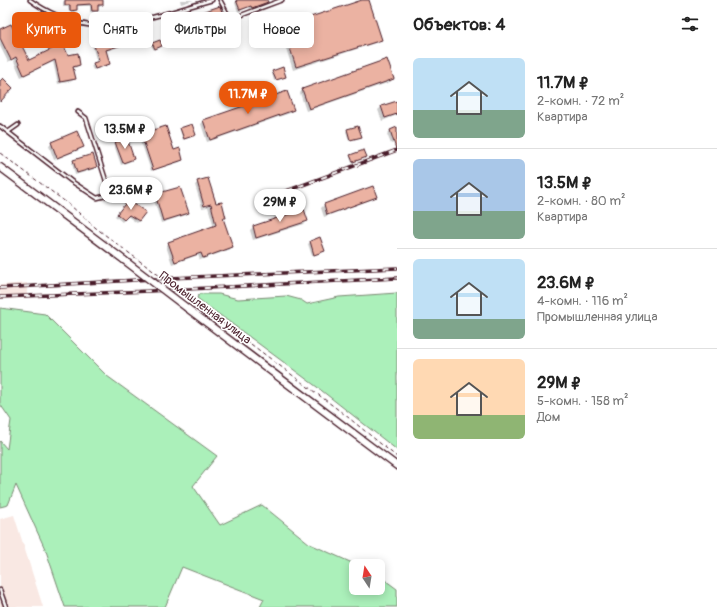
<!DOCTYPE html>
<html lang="ru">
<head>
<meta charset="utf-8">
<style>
  body { margin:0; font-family:Pangolin,sans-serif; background:#f6f6f6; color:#222; height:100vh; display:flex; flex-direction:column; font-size:15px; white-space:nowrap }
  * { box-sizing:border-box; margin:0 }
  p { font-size:13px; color:#767676 }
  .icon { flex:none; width:22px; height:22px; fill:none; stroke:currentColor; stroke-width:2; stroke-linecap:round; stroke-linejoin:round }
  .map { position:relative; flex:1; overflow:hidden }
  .sheet { display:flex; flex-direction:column; background:#fff; width:320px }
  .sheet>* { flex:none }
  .top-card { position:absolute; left:12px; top:12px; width:325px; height:36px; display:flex; gap:8px }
  .needle { width:26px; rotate:348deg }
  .buttons { position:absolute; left:349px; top:559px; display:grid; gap:8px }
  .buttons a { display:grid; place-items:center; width:36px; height:36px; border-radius:6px; background:#fff; box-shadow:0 2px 10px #0003; font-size:20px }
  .price { position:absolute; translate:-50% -34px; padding:0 9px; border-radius:14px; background:#fff; color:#222; font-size:13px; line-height:26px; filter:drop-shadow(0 1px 2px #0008) }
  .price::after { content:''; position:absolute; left:50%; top:24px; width:12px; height:9px; margin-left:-6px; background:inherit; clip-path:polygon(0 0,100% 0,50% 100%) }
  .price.on { background:#ea580c; color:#fff }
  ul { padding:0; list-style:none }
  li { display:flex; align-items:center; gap:12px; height:100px; padding:0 16px }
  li+li { border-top:1px solid #e0e0e0 }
  li span { display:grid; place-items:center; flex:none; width:112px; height:80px; border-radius:6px; color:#555 }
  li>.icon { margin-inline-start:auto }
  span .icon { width:48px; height:48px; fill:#fffc; stroke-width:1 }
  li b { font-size:17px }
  h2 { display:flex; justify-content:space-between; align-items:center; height:48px; padding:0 16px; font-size:17px }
  .tag { padding:0 14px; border-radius:6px; background:#fff; box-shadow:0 2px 10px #0003; font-size:14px; line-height:36px }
  .tag.on { background:#ea580c; color:#fff }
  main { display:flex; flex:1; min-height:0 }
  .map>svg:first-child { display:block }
  .built { fill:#f9e8e3 }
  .green { fill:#abf0ba; stroke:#7a8872 }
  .shadow { fill:#0003 }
  .building { fill:#ebb2a2; stroke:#4a1f2b }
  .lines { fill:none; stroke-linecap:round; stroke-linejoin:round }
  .service-casing { stroke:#4a1f2b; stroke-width:5.5 }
  .tertiary-casing { stroke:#4a1f2b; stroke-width:9 }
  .path { stroke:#4a1f2b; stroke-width:1; stroke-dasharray:4 3; stroke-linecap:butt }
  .service { stroke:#fff; stroke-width:2.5 }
  .tertiary { stroke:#fff; stroke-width:6 }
  .rail-casing { stroke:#4a1f2b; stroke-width:3.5 }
  .rail { stroke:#fff; stroke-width:2; stroke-dasharray:6; stroke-linecap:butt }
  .tertiary-bridge-casing { stroke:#4a1f2b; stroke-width:9; stroke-linecap:butt }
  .path-bridge { stroke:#4a1f2b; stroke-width:1; stroke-dasharray:4 3; stroke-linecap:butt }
  .tertiary-bridge { stroke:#fff; stroke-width:6 }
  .labels { text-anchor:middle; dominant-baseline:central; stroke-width:3; stroke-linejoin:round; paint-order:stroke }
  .street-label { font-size:12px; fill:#4a1f2b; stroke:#fff }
</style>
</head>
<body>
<main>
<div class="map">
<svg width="397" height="607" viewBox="0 0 397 607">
  <rect width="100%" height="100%" fill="#fff"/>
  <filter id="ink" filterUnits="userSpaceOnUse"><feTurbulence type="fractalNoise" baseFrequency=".025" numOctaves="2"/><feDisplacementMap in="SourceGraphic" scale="8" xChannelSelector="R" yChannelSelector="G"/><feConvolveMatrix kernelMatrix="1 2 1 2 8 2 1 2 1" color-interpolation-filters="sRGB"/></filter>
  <g filter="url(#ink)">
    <path class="built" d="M27 283V298L0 299V285Z
      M14 515 43 607H0V519Z"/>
    <path class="green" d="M397 293V450L317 387 197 298 199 294H219L238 299 286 296 301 300 307 304 339 297Z
      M0 308 45 314 107 376 217 456 193 486 220 525 262 505 310 544 359 566H356V588H378V575L397 589V607H260L264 599 182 567 165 607H65L46 551 16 485 8 505 0 507V441L7 449 11 420 0 404Z"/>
    <path class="shadow" d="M65 0H102V4L100 7H97V10L95 12H90V6H76V10L74 12H69L68 7H63V2Z
      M180 0H194L181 4Z
      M237 0H270L266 1 264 4 250 10 249 7 238 12 235 3Z
      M365 0H368L381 39 378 42 293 70 280 30 283 27Z
      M224 21 221 24 167 43 162 29 165 26Z
      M47 29 58 52 67 56 79 65 77 67 72 68 75 78 72 81 58 84 53 62 21 77 13 59 8 62 0 46V30L29 61 54 49 45 31Z
      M135 38H147L135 42 134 40 131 43 105 51 109 63 107 66 93 70 91 66 93 64 97 63 92 45 94 43 133 40Z
      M153 44 161 46 154 50 151 45Z
      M273 72 283 78 274 81 272 73Z
      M393 79 390 82 306 111 300 93 303 89Z
      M397 102V115L382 121 378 110 381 107Z
      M293 110 290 113 207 142 201 124 204 121Z
      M181 128 195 135 194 136 183 140 180 130Z
      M397 128V142L391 144 387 134 390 131Z
      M348 130 360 137 359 138 349 141 346 131Z
      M141 135 173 151 182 159 180 162 151 171 142 145H141L139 137Z
      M52 143 82 147 79 150 54 160 49 146Z
      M116 143 133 159 131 161 121 165 114 145Z
      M351 156 365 158 352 163 350 157Z
      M74 161 96 167 94 169 75 175 72 163Z
      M198 182 225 217 222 220 232 247 229 250 200 260 198 255 172 264 166 246 169 243 214 227 208 207 202 208 195 185Z
      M373 187 376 196 373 199 324 217 321 208 324 205Z
      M156 195 188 213 186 215 161 223 153 197Z
      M128 201 139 221 137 223 127 216 122 222 115 216Z
      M303 211 307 221 304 224 253 240 250 230 253 227Z
      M310 242 323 251 321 253 312 256 308 244Z"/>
    <path class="building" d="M65 0H103V5H98V11H92L91 4 77 5V10L70 11V5H65Z
      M236 0H267L268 2 252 8 251 6 240 10Z
      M362 0H369L382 40 296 67 283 26Z
      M220 6 225 21 170 41 165 25Z
      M11 24 29 60 56 47 47 28 54 24 68 55 78 53 80 65 73 67 76 79 60 82 55 60 24 75 16 57 11 60 0 38V29Z
      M131 30 134 41 106 50 110 64 95 69 93 63 99 61 93 42Z
      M147 34 149 39 136 43 135 37Z
      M160 40 162 46 155 49 152 43Z
      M387 59 394 79 309 109 302 89Z
      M283 67 286 77 276 80 272 71Z
      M3 78 13 88 0 102V81Z
      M287 91 294 110 210 140 203 120Z
      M397 101V114L385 118 381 106Z
      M192 124 196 135 184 139 180 128Z
      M166 126 174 150 180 148 183 160 153 170 144 143H143L140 134Z
      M358 126 362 137 350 140 347 129Z
      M397 127V149H396L390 130Z
      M77 131 84 147 57 158 51 142Z
      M127 138 134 159 123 163 115 142Z
      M364 150 367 157 353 162 350 155Z
      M93 154 97 167 77 173 73 160Z
      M208 178 216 203 222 202 226 218H223L233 247 203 258 201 253 175 262 168 242 216 225 211 204 204 206 197 181Z
      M373 186 377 197 327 215 324 204Z
      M180 187 189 213 163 221 155 194Z
      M128 200 146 212 139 221 129 215 124 220 117 214Z
      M304 209 308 221 256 238 253 226Z
      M320 237 325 251 314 255 310 241Z"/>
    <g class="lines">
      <g class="service-casing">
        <path id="service" d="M30 0C45 11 70 23 89 25 93 25 97 25 101 25 139 24 176 10 212 0
          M220 0 227 13 232 17 239 16 282 0
          M0 126 71 181 97 198 105 196 108 187 86 118 78 112
          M8 132 18 125
          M0 590 6 607"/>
      </g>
      <g class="tertiary-casing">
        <path id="tertiary" d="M0 167 124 260
          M187 308 397 466"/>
      </g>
      <path class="path" d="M0 153 71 206 96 228 133 256
        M195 302 344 414 397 457"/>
      <use href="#service" class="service"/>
      <use href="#tertiary" class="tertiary"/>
      <g class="rail-casing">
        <path id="rail" d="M265 199 397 150
          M0 288 170 278 397 268
          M0 297 150 291 397 278"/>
      </g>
      <use href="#rail" class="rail"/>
      <g class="tertiary-bridge-casing">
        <path id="tertiary-bridge" d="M124 260 187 308"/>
      </g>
      <path class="path-bridge" d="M133 256 195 302"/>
      <use href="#tertiary-bridge" class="tertiary-bridge"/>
    </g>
  </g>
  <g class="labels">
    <g class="street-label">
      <text transform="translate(205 308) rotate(37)">Промышленная улица</text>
    </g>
  </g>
</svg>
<div class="buttons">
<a><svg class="needle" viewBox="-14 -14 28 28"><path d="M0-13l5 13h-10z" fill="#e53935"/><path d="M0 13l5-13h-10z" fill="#767676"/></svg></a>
</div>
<b class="price on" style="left:248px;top:115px">11.7M ₽</b>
<b class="price" style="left:125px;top:150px">13.5M ₽</b>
<b class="price" style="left:131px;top:211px">23.6M ₽</b>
<b class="price" style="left:280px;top:223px">29M ₽</b>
<div class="top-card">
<a class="tag on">Купить</a>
<a class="tag">Снять</a>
<a class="tag">Фильтры</a>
<a class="tag">Новое</a>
</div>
</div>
<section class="sheet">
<h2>Объектов: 4<svg class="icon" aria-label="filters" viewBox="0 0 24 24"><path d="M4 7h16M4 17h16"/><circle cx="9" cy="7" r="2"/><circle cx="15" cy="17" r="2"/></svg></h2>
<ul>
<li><span style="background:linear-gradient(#bfe0f5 65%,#7fa58c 0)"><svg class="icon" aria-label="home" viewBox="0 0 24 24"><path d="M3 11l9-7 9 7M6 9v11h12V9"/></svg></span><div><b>11.7M ₽</b><p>2-комн. · 72 m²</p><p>Квартира</p></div></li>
<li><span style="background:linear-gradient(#a9c7e8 65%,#7fa58c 0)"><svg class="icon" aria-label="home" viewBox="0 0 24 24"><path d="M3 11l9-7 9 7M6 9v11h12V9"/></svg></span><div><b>13.5M ₽</b><p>2-комн. · 80 m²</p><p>Квартира</p></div></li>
<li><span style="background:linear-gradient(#bfe0f5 75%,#7fa58c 0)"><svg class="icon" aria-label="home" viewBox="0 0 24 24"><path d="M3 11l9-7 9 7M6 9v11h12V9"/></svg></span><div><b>23.6M ₽</b><p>4-комн. · 116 m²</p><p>Промышленная улица</p></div></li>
<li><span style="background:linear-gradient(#ffd9b3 70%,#8fb573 0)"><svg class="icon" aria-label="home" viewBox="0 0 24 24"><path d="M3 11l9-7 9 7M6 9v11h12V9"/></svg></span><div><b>29M ₽</b><p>5-комн. · 158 m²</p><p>Дом</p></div></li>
</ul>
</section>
</main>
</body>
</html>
